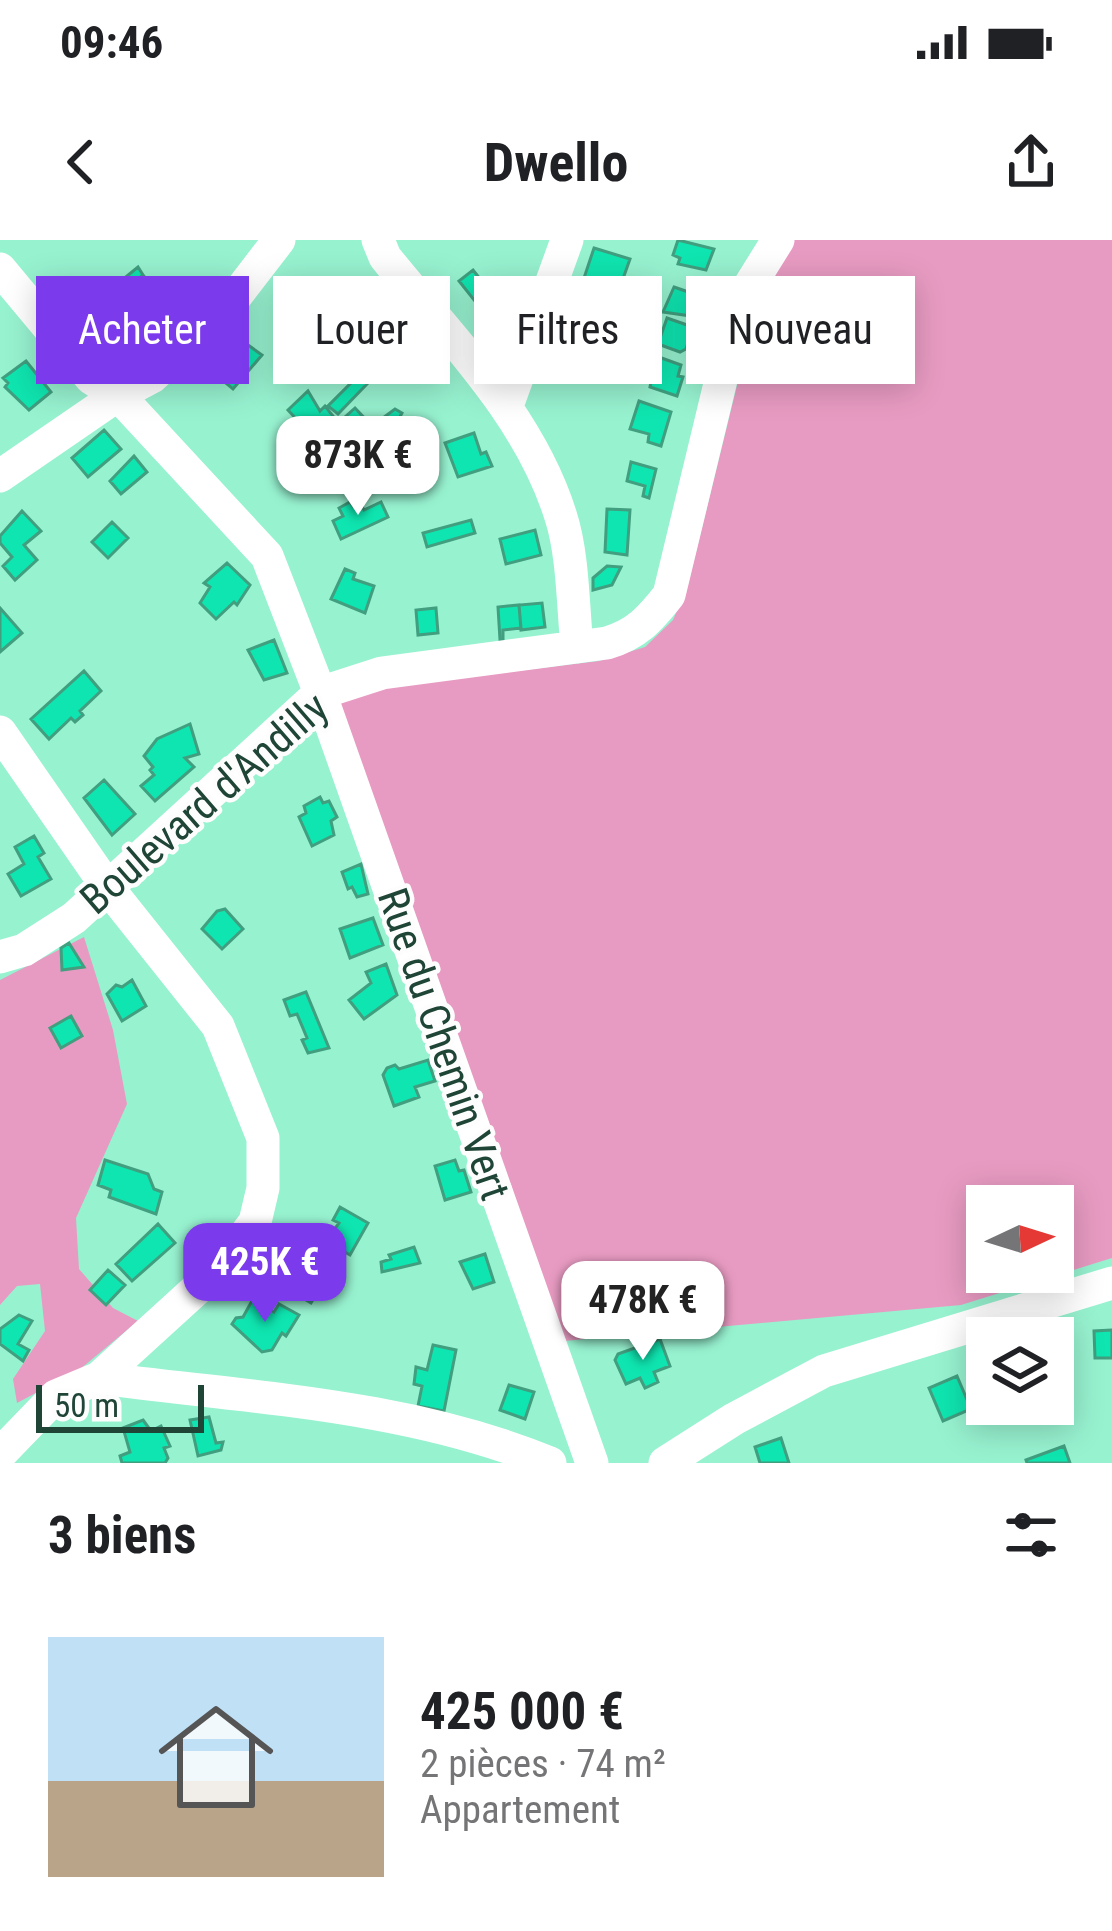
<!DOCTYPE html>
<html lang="fr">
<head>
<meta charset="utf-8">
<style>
  body { margin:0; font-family:"Roboto Condensed",sans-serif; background:#f2f2f2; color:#202124; height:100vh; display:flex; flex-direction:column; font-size:45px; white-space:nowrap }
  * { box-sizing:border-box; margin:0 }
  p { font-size:39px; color:#757577 }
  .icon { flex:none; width:66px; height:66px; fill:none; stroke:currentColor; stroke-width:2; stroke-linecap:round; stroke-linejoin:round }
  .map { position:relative; height:1223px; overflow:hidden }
  .side { display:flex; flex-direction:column; background:#fff; flex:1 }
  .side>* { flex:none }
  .banner { position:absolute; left:36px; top:36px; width:1041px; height:108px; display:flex; gap:24px }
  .needle { width:78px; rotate:86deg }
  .fabs { position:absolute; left:966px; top:945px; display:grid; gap:24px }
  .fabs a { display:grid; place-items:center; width:108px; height:108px; border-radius:0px; background:#fff; box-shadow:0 6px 30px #0003; font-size:60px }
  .scale { position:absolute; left:36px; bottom:30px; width:168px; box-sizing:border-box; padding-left:12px; border:6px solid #1f4537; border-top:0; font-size:33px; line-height:42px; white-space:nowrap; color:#1f4537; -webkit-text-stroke:9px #fdfdfd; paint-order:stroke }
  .price { position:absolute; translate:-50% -102px; padding:0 27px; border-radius:24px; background:#fff; color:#222; font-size:39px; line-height:78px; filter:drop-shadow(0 3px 6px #0008) }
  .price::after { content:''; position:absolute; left:50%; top:72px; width:36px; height:27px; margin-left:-18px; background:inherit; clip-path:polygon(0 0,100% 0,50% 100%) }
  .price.current { background:#7c3aed; color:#fff }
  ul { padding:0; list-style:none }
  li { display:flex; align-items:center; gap:36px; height:300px; padding:0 48px }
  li+li { border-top:3px solid #e0e0e0 }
  li span { display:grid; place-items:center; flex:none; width:336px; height:240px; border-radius:0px; color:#555 }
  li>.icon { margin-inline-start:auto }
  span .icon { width:144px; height:144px; fill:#fffc; stroke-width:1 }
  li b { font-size:51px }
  h2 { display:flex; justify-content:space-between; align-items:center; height:144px; padding:0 48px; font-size:51px }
  .tag { padding:0 42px; border-radius:0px; background:#fff; box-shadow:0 6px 30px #0003; font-size:42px; line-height:108px }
  .tag.current { background:#7c3aed; color:#fff }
  .status { display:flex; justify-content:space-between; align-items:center; height:84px; padding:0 60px; background:#fff; direction:ltr }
  .status svg { height:33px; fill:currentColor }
  header { display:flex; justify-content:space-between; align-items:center; height:156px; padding:0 48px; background:#fff; font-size:54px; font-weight:700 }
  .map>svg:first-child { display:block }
  .green { fill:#e89bc2; fill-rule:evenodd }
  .building { fill:#0fe5b0; stroke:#419e7f; stroke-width:3 }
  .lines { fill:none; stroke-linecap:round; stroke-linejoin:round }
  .minor { stroke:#fff; stroke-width:33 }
  .labels { text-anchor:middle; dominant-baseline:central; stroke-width:9; stroke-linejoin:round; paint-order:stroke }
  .street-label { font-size:42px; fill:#1f4537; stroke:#fdfdfd }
</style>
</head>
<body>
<div class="status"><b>09:46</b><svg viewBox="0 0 49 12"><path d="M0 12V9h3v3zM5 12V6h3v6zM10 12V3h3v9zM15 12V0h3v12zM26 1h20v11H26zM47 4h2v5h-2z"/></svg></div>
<header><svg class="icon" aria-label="back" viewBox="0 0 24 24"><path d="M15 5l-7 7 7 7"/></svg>Dwello<svg class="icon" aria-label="share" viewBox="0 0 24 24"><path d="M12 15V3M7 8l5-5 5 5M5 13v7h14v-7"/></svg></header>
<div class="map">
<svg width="1112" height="1223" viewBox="0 0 1112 1223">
  <rect width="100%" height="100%" fill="#97f2d0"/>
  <path class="green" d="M794 0H1112V1018L961 1065 564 1101 337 460 383 447 599 421 645 407 673 380 688 345 761 48ZM987 966H1053V1032H987Z
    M84 697 113 790 127 864 76 978 79 1029 113 1068 138 1081 79 1130 17 1163 13 1139 45 1091 40 1044 17 1046 0 1065V740Z"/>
  <path class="building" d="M678 0 714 9 706 30 678 24 680 18 673 15Z
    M594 8 630 19 619 50 584 38Z
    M138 27 143 35 111 61 106 53Z
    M473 30 484 44 490 39 509 57 501 64 496 59 482 70 459 41Z
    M143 35 163 60 130 86 111 61Z
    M674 47 700 56 691 76 663 72Z
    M366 51 409 89 395 104 358 76 362 71 354 64Z
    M563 61 584 68 578 89 559 83Z
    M667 78 693 87 686 109 680 112 658 104Z
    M241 100 262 115 233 149 215 134Z
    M348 101 361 112 367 105 384 121 369 137 362 130 359 134 337 113Z
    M656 116 681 125 678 136 683 137 677 156 650 147Z
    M26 121 51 152 29 170 5 147 8 143 3 138Z
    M357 137 367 144 338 174 328 166Z
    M308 151 320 171 325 166 333 176 311 195 288 170Z
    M639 161 671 172 661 206 648 202 649 194 630 189Z
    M355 168 371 185 338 213 326 194Z
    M395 169 402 173 396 184 403 194 392 204 376 183Z
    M104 190 121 209 88 237 72 218Z
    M474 193 481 214 486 212 492 226 458 237 445 203Z
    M134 216 147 232 121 254 110 241Z
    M631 222 656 229 649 258 643 256 645 246 627 241Z
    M350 262 353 266 360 263 364 270 381 262 388 277 341 299 333 281 343 276 339 268Z
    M607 269 630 270 627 315 605 312Z
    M22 271 41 291 24 305 37 320 15 340 3 326 12 317 0 303V296Z
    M471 280 475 293 427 307 423 293Z
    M112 282 128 298 108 318 92 302Z
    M535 290 541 315 506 324 500 299Z
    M227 323 250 345 237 365 234 362 216 379 200 363 210 347 204 343Z
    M607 326 621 327 612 345 593 350V338Z
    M345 329 355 333 353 339 374 346 365 373 331 359Z
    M542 363 545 387 521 390 519 365Z
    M519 365 521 388 503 390V400H500L498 367Z
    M0 368 22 393 0 412Z
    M436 368 438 393 418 395 416 370Z
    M274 400 287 433 264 440 248 410Z
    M84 431 101 451 80 471 83 475 75 482 71 478 49 499 31 479Z
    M190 484 199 514 185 518 194 527 155 561 141 546 154 535 150 530 153 527 144 516 157 499Z
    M104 540 135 574 112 595 84 558Z
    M320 557 323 563 329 561 337 577 331 581 334 595 312 606 299 577 306 573 304 566Z
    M34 596 44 613 38 617 51 639 21 656 8 634 24 624 15 607Z
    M361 624 368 654 357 657 352 647 348 649 342 632Z
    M225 669 243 689 222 709 202 689 217 671Z
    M373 678 383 705 350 718 340 689Z
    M69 703 84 727 62 730 61 708Z
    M386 724 397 755 364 779 349 760 371 743 366 732Z
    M132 740 146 766 122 781 107 754 116 745 122 747Z
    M306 752 329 808 308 813 302 800 307 798 297 774 290 776 284 760Z
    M71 776 82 796 61 808 50 788Z
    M428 820 435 841 415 847 419 857 394 866 383 835 387 828 395 825 399 829Z
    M105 920 148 934 154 949 162 952 156 974 109 957 111 950 98 945Z
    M455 920 459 931 464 930 471 952 445 960 435 926Z
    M340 967 368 983 350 1015 326 1001 339 983 333 980Z
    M158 984 175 1003 132 1041 116 1024Z
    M414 1007 420 1023 382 1032 381 1022 391 1019 389 1015Z
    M313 1014 333 1026 311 1063 278 1043 285 1032 293 1036 299 1028 303 1030Z
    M485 1014 494 1042 473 1049 460 1022Z
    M108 1030 125 1045 106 1065 90 1050Z
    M253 1059 274 1072 279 1064 299 1075 286 1096 282 1093 272 1110 262 1112 232 1084 236 1078 243 1077Z
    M19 1075 32 1081 18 1104 29 1110 23 1121 0 1104V1089Z
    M1112 1090V1118H1095L1094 1091Z
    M660 1099 670 1126 654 1132 658 1142 645 1148 640 1138 626 1144 615 1120 618 1114Z
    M433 1105 456 1110 444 1171 418 1166 422 1146 414 1144 416 1127 427 1130Z
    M957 1136 971 1169 943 1181 929 1148Z
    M509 1145 534 1152 525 1179 500 1170Z
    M209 1177 216 1203 223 1202 221 1210 198 1216 190 1180Z
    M143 1180 151 1191 161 1186 170 1206 164 1208 168 1218 165 1223H122L120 1216 130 1212 123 1188Z
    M781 1198 789 1223H760L755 1207Z
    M1064 1206 1070 1223H1027L1026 1220Z"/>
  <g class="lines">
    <path class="minor" d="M378 0 385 17C450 98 530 176 561 277 573 314 573 367 577 407
      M0 29 91 138 118 155 267 316 320 453 592 1223
      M507 166 567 0
      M0 236 118 155 152 137 229 65 279 0
      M0 492 108 648 218 786 263 898V948L255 982 222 1026 99 1138
      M0 717 24 710 74 678 320 453 382 433 607 403C637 394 650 379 669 355L732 94 747 50 778 0
      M0 1214 56 1156 99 1138C251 1158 407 1164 550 1223
      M665 1223 734 1179 824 1131 1112 1043"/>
  </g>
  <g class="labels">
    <g class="street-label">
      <text transform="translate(204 563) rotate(-41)">Boulevard d'Andilly</text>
      <text transform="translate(444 804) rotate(71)">Rue du Chemin Vert</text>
    </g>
  </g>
</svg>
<div class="fabs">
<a><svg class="needle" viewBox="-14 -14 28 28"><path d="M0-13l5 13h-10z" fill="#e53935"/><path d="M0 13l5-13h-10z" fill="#757577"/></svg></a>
<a><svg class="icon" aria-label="layers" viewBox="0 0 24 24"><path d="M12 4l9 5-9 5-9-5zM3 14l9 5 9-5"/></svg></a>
</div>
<div class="scale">50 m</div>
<b class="price" style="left:358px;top:278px">873K €</b>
<b class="price current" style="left:265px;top:1085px">425K €</b>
<b class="price" style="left:643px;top:1123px">478K €</b>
<div class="banner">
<a class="tag current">Acheter</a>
<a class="tag">Louer</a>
<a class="tag">Filtres</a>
<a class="tag">Nouveau</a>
</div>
</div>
<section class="side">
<h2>3 biens<svg class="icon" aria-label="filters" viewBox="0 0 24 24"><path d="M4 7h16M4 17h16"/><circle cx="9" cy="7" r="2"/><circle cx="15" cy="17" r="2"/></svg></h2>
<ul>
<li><span style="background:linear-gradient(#bfe0f5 60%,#b9a48a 0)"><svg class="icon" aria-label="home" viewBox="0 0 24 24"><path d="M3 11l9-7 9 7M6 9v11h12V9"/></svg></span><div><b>425 000 €</b><p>2 pièces · 74 m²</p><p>Appartement</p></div></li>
</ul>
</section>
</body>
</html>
